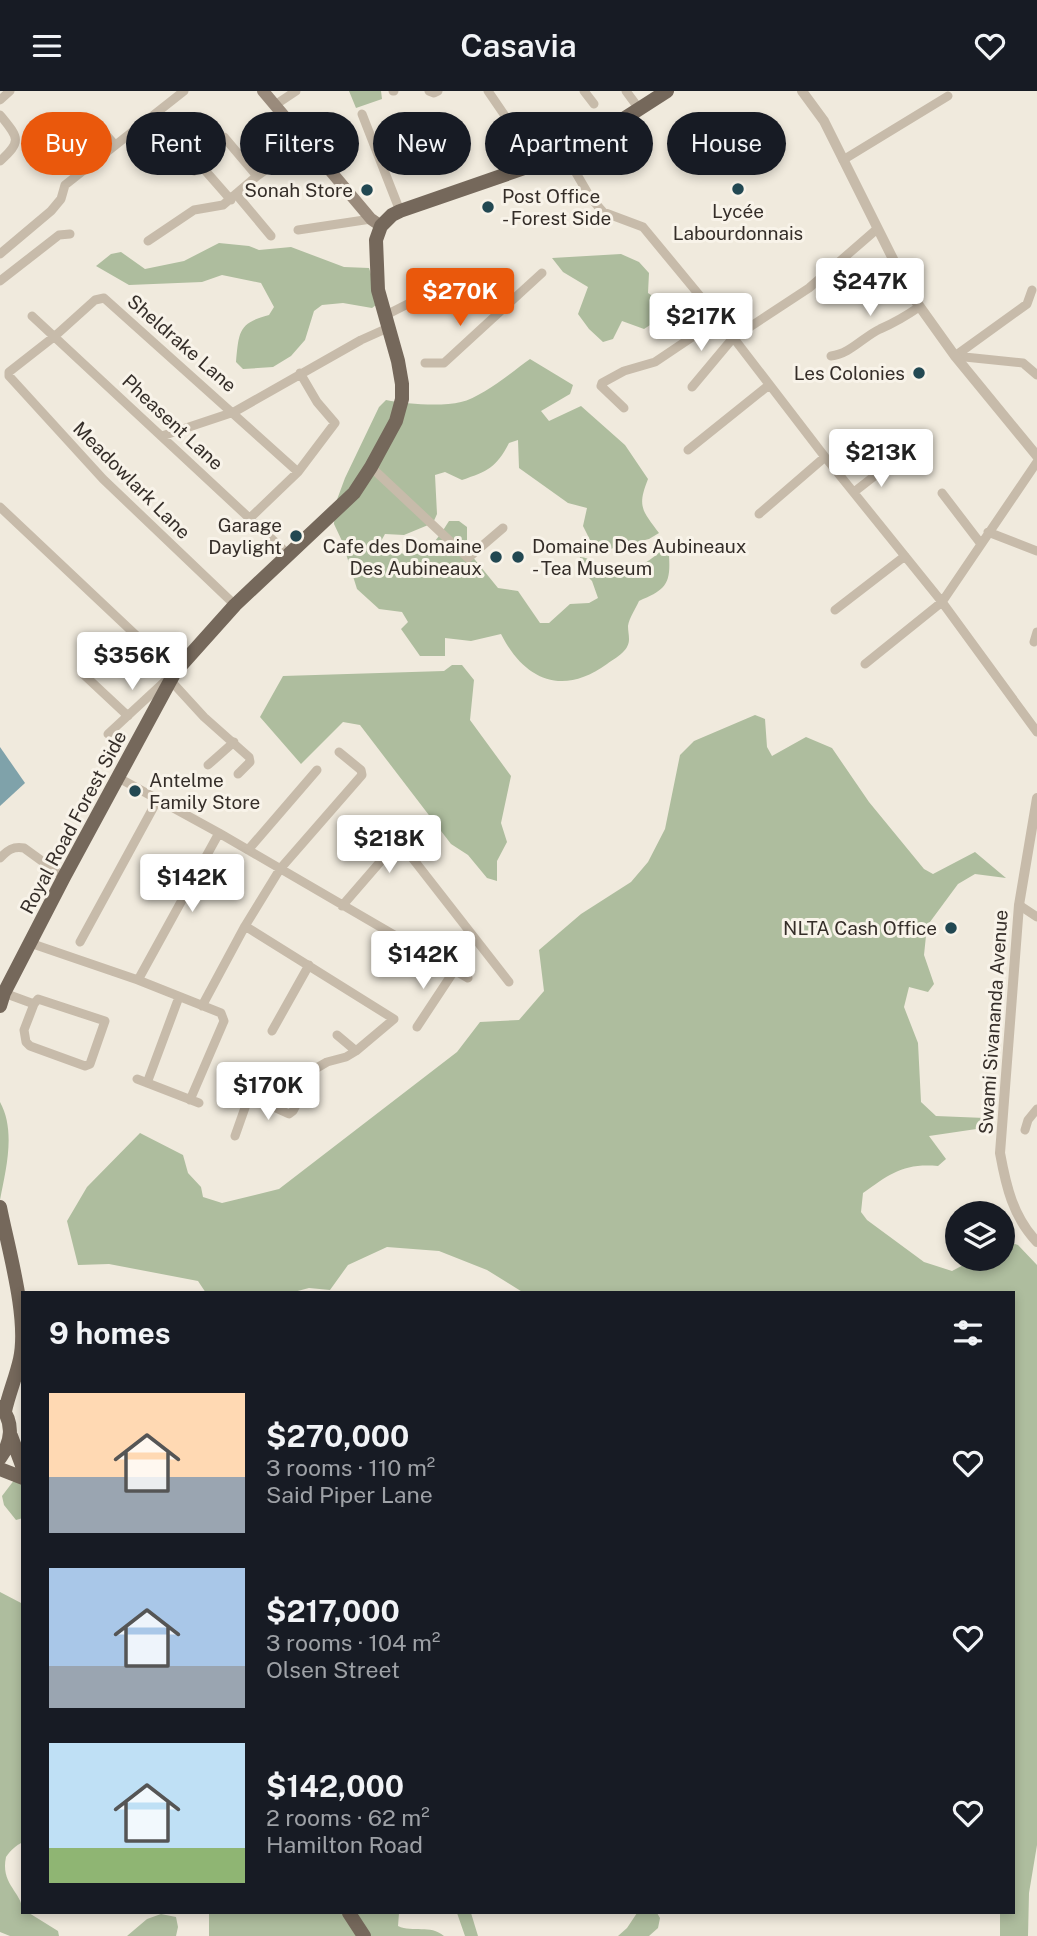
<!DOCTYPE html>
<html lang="en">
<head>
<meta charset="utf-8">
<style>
  body { margin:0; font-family:"Public Sans",sans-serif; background:#20242c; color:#f1f3f6; height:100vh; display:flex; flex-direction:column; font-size:26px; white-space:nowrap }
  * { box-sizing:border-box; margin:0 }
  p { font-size:23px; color:#9ea1a6 }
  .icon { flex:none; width:38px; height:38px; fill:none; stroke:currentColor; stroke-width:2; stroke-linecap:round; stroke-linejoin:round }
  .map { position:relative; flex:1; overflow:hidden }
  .sheet { position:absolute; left:21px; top:1200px; width:994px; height:623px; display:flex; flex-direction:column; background:#171b24; border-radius:0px; box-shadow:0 4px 10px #0003 }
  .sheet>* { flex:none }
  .top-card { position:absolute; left:21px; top:21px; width:996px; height:63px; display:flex; gap:14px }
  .tools { position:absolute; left:945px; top:1110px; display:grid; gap:14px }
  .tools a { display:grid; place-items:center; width:70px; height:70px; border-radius:50%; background:#171b24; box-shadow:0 4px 10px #0003; font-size:35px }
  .price { position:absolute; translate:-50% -60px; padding:0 16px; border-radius:7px; background:#fff; color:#222; font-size:23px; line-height:46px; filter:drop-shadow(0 2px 4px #0008) }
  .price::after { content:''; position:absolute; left:50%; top:42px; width:21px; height:16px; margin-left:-10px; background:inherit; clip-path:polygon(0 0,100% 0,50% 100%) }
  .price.on { background:#ea580c; color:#fff }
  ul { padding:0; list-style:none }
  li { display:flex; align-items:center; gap:21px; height:175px; padding:0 28px }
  li span { display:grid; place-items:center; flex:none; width:196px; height:140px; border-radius:0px; color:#555 }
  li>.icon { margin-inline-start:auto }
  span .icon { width:84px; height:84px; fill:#fffc; stroke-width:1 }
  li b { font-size:30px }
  h2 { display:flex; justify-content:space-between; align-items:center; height:84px; padding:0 28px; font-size:30px }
  .tag { padding:0 24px; border-radius:32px; background:#171b24; box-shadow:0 4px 10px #0003; font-size:24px; line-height:63px }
  .tag.on { background:#ea580c; color:#fff }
  header { display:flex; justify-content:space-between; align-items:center; height:91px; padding:0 28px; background:#171b24; font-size:32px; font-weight:600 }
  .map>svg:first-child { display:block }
  .green { fill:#aebd9e }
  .water { fill:#7fa2aa }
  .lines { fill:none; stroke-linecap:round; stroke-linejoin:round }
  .minor { stroke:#c7bbaa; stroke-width:9 }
  .tertiary { stroke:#c7bbaa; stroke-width:10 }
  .secondary { stroke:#9a8b7c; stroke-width:12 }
  .primary { stroke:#75685b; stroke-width:14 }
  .poi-dot { fill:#224852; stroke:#f8f3e9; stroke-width:2.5 }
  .labels { text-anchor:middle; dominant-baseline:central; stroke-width:6; stroke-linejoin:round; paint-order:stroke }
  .poi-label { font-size:19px; fill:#352e29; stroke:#f8f3e9; text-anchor:end }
  .street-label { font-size:19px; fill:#352e29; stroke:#f8f3e9 }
</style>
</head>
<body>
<header><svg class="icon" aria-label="menu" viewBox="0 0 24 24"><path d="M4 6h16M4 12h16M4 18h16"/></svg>Casavia<svg class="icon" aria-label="heart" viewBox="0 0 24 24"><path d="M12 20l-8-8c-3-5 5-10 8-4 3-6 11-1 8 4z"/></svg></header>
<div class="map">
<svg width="1037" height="1845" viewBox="0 0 1037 1845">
  <rect width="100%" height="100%" fill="#f0eadd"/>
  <path class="green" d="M349 0H381L382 8 356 17Z
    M219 152 249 155 259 159 291 156 344 176 369 177 380 211 372 217 343 212 322 214 314 220 305 249 291 265 273 276 243 278 236 271C239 241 238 232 269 224L274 216 261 192 222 184 202 191 129 194 96 175 111 163 121 161 145 178 184 170Z
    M621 163 639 171 649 182 648 202 680 223 682 232 670 221 644 238 622 230 613 248 603 251 589 238 578 223 588 196 563 181 552 167Z
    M530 268 573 294 570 303 541 320 549 330 581 315 625 354 648 388C637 416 642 419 659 442L649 448 610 458 591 451 583 435 587 417 568 412 519 377 518 349 509 352C496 377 488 380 462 389L445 381 435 384 437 423 433 432 404 444 385 443 380 452C416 475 429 462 449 430H459L467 436V459L498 497 518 500 540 532H549L570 513 589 512 598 507 592 490 578 476 580 466C591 467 595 472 605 477 627 488 643 474 660 461L669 465C671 494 665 499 639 510 636 517 629 527 628 535 628 545 632 551 624 560 620 565 612 569 607 573 563 605 525 590 501 543L471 550 445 547V565H420L401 538 408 531 402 521 379 518 357 498 342 450 334 433 335 414 345 387 379 316 386 309C406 313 441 316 461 311 482 306 512 281 530 268Z
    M452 574H462L474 589 470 629 511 685 501 732 507 751 497 770V790L487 787 468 764 451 753 360 634 343 631 301 673 260 626 283 585 444 580Z
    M755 624 765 628 767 656 772 665 806 646 832 657 869 711 924 778 933 783 975 761 1006 787 975 783 958 793 927 835 924 864 934 893 928 901 909 896 904 916 918 952 921 1011 936 1025 985 1027 990 1036 929 1045 946 1068 938 1075C903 1072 890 1083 863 1102L861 1121 867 1129 924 1171 952 1180 969 1171 970 1167H1003V1149L1018 1154 1037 1174V1754L1029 1802 1028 1845H1000V1822H1013V1202H524L487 1179 439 1160 387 1156 348 1174 330 1199 309 1197 290 1202H206L198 1190 109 1173 78 1174 67 1130 87 1096 140 1042 183 1064 188 1082 201 1096 203 1106 222 1112 279 1098 457 961 480 931 519 929 544 900 539 859 581 823 631 791 648 771 665 738 680 664 694 650Z
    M0 1011C16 1040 6 1078 0 1109Z
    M23 1383V1427L16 1429 4 1414 2 1405 18 1384Z
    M0 1501 23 1513V1751C15 1755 11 1759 6 1766 0 1794 23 1801 23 1822H29L58 1840 59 1845H10L0 1841Z
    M209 1822H399L398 1835C413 1842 430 1833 444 1845H209Z
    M457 1822H471L478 1845H465Z
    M637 1822H657L660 1827 658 1837 649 1845H618L627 1837Z
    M161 1823 176 1826 178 1836 176 1845H127L147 1828Z"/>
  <path class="water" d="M0 656 25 692 0 715Z"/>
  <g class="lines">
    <path class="minor" d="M393 0H394
      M429 0 434 2 438 0
      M488 0 538 73
      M584 0 594 13
      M626 0 640 19
      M0 9 10 0
      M275 14 296 0
      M362 23 400 120
      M0 24C18 46 23 50 0 70
      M94 30 115 54
      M224 46 257 85
      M565 63 590 106 603 121 643 136 719 228 825 366 942 511 1037 641
      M843 69 948 5
      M194 80 203 77 231 109
      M236 103 271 145
      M298 139 371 128
      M148 150 194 119 223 114 257 85 305 50
      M0 163 51 120 61 108 65 94 184 0
      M0 190 59 144 70 143
      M386 224 463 185H468L501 219
      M32 225 289 464
      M831 265C850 263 863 246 880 238 894 232 906 225 919 216
      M955 265 1027 213 1032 199
      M955 265 1023 272 1037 284
      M425 272H444L542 182
      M692 296 733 247 809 197 877 138
      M624 317 601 295 602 292 624 280 655 271 719 228
      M162 345 234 321 361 249 390 236
      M688 359 769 294
      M371 376 468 467 503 437
      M854 401 891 372
      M942 402 981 453
      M0 416 175 581 108 643
      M759 423 825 366
      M250 427 298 381 335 332 317 311 300 282
      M988 441 1037 460
      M235 514 103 388 9 285V281L55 245 95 209 104 207 298 381
      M835 519 905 465
      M1034 551 1037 541
      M865 573 942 511 1037 371
      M82 582 128 625
      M171 590 204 626 249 666 250 671 238 683
      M208 674 234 651
      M117 686 219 742 468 887
      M399 750 509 891
      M248 759 317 679
      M0 767C8 759 13 755 24 757L64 786
      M1019 814 1037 826
      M342 815 413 733
      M80 851 158 708
      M30 852 138 889 221 922 224 930 190 1009
      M138 889 219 742
      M4 902 34 913 38 908 105 930 90 973 85 975 30 955 26 951 24 939 34 913
      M202 915 245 835 280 778 362 684 361 679 339 661
      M417 936 454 880
      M272 940 309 874
      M337 944 356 960
      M137 988 199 1012
      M147 992 179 906
      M1025 1039 1028 1029 1037 1018
      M235 1045 247 1011 256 1008 289 1023 293 1020 315 978 327 971 346 966 356 960 394 928 245 835"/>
    <path class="tertiary" d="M802 0 824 30 910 202 955 265 1037 365
      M1037 707 1019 814 1000 1062C1006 1095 1013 1126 1037 1151"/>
    <path class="secondary" d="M263 0 371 128 381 135"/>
    <path class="primary" d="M0 915 4 902 64 786 175 581 235 514 354 402 371 376 396 330 402 308V293L398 270 378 199 376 149 381 135 392 124 400 120 565 63 597 45 667 0
      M0 1116C8 1157 29 1228 20 1268 16 1286 9 1302 5 1320
      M11 1345 23 1377
      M0 1367C12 1351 14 1332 1 1316
      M0 1378 23 1387
      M349 1822 364 1845"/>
  </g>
  <g class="poi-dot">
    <circle cx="738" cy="98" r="7"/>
    <circle cx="367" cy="99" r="7"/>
    <circle cx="488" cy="116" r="7"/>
    <circle cx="919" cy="282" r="7"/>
    <circle cx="296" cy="445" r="7"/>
    <circle cx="496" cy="466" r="7"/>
    <circle cx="518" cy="466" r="7"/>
    <circle cx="135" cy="700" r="7"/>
    <circle cx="951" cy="837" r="7"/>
  </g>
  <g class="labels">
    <g class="poi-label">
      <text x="353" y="99">Sonah Store</text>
      <text x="502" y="105" text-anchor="start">Post Office<tspan x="502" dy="22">- Forest Side</tspan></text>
      <text x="738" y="120" text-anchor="middle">Lycée<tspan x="738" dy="22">Labourdonnais</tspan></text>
      <text x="905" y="282">Les Colonies</text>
      <text x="282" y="434">Garage<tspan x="282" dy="22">Daylight</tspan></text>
      <text x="482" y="455">Cafe des Domaine<tspan x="482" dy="22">Des Aubineaux</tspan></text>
      <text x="532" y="455" text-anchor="start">Domaine Des Aubineaux<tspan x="532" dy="22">- Tea Museum</tspan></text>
      <text x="149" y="689" text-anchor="start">Antelme<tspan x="149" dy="22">Family Store</tspan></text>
      <text x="937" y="837">NLTA Cash Office</text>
    </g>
    <g class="street-label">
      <text transform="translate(182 252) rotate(41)">Sheldrake Lane</text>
      <text transform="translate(173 331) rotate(43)">Pheasent Lane</text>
      <text transform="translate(132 389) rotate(45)">Meadowlark Lane</text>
      <text transform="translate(73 731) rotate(-62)">Royal Road Forest Side</text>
      <text transform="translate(993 931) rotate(-86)">Swami Sivananda Avenue</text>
    </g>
  </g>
</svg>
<div class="tools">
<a><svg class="icon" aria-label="layers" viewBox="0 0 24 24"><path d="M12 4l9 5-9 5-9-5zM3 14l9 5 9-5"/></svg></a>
</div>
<b class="price" style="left:870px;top:227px">$247K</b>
<b class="price on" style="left:460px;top:237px">$270K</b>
<b class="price" style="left:701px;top:262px">$217K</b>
<b class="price" style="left:881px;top:398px">$213K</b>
<b class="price" style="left:132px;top:601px">$356K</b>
<b class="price" style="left:389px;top:784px">$218K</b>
<b class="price" style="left:192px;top:823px">$142K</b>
<b class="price" style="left:423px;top:900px">$142K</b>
<b class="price" style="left:268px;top:1031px">$170K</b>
<div class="top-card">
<a class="tag on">Buy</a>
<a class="tag">Rent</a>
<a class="tag">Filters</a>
<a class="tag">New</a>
<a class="tag">Apartment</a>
<a class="tag">House</a>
</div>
<section class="sheet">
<h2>9 homes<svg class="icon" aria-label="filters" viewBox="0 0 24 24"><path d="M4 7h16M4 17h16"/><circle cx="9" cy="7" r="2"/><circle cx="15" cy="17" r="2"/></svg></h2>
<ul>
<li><span style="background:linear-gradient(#ffd9b3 60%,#9aa5b1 0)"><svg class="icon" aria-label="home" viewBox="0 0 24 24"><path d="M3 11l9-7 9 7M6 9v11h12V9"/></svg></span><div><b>$270,000</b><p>3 rooms · 110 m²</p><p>Said Piper Lane</p></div><svg class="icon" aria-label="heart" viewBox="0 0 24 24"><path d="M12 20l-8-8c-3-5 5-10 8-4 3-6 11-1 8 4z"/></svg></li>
<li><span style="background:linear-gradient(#a9c7e8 70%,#9aa5b1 0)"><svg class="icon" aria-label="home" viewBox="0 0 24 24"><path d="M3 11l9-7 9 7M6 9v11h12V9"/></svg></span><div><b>$217,000</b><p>3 rooms · 104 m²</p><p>Olsen Street</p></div><svg class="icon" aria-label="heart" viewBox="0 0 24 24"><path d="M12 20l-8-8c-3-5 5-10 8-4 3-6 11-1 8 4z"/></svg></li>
<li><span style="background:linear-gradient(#bfe0f5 75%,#8fb573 0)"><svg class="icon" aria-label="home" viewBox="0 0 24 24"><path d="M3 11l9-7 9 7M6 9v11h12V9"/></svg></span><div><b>$142,000</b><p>2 rooms · 62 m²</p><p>Hamilton Road</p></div><svg class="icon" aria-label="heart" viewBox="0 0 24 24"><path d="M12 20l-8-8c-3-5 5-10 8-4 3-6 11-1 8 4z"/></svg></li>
</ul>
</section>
</div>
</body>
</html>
